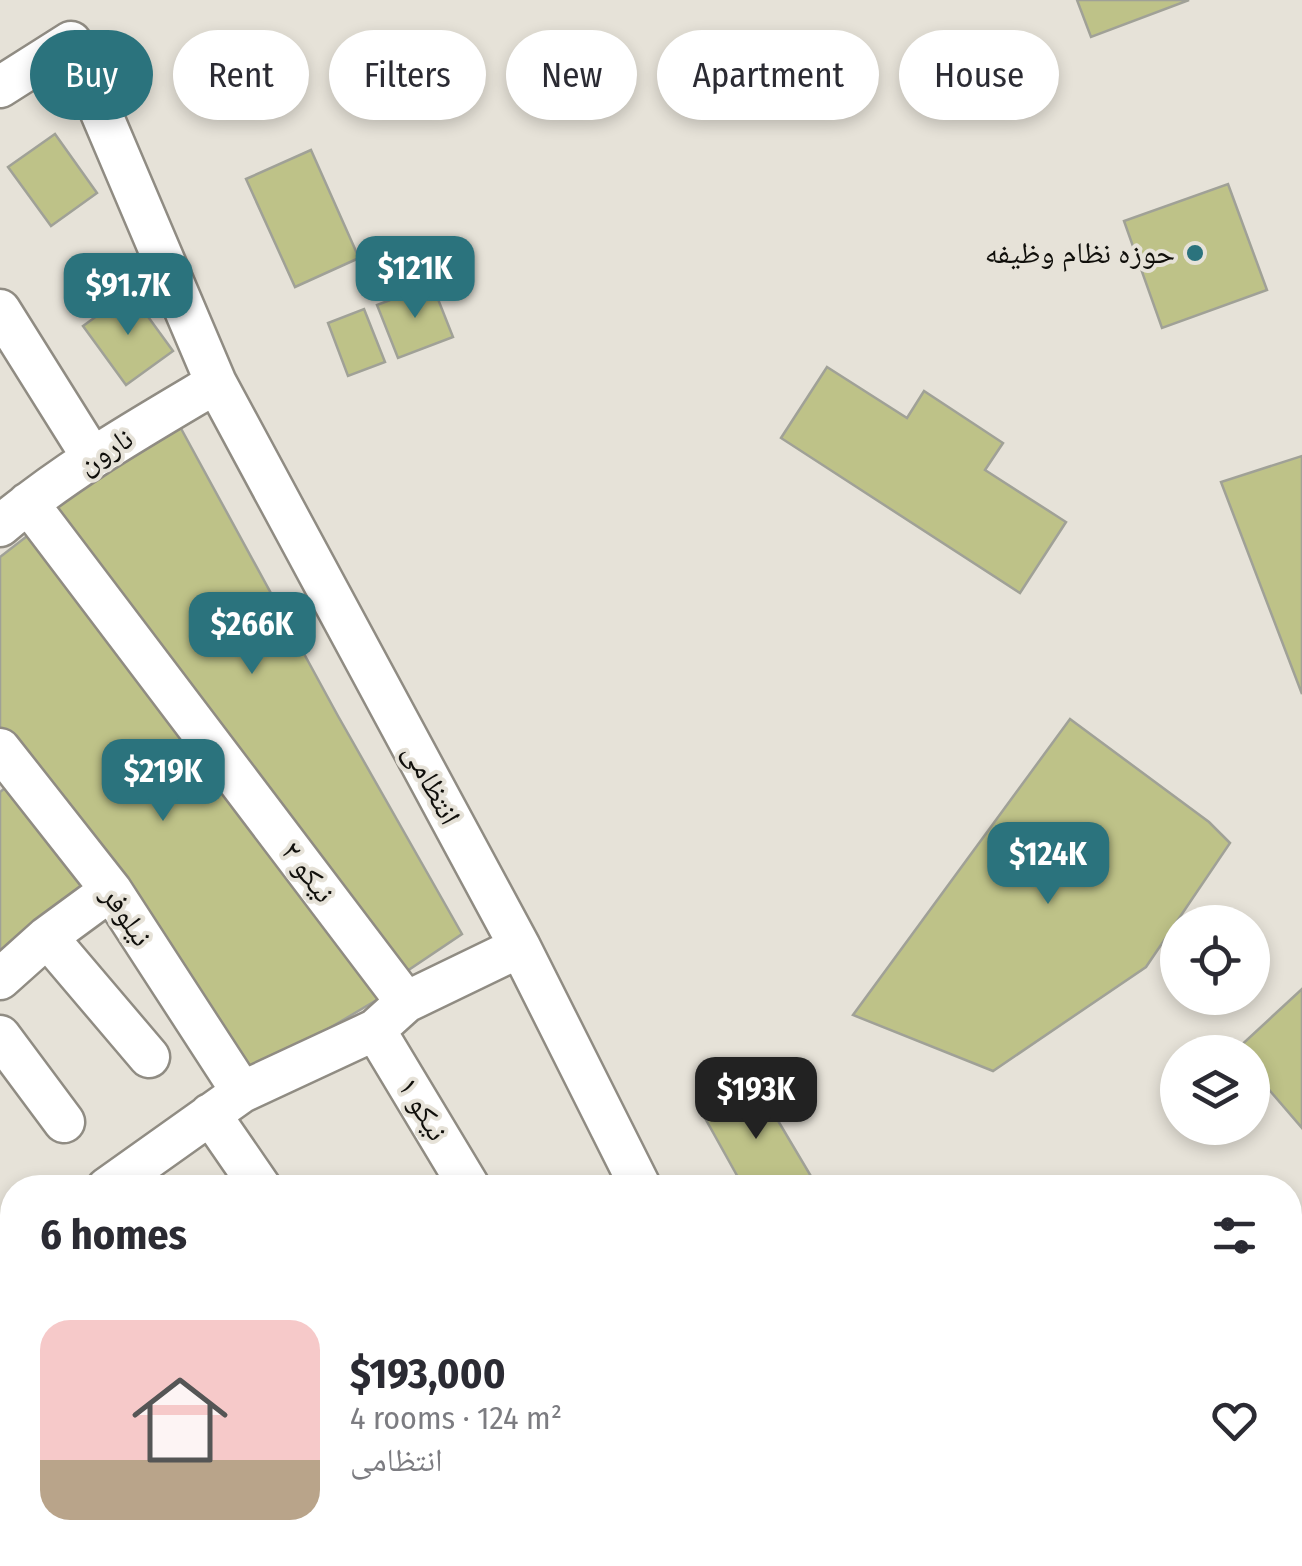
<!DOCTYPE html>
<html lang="en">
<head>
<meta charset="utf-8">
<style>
  body { margin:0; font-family:"Fira Sans Condensed","Noto Naskh Arabic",sans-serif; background:#f7f7f7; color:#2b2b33; height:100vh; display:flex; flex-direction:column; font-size:38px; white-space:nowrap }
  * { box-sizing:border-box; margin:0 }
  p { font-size:32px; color:#7c7c81 }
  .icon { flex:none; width:55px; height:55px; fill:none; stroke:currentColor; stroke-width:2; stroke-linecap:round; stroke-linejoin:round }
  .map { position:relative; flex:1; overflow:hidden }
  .side { position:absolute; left:0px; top:1175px; width:1302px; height:392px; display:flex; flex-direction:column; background:#fff; border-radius:40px 40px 0 0; box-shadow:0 5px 15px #0003 }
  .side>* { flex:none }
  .guide { position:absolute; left:30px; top:30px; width:1242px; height:90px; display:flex; gap:20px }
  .buttons { position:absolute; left:1160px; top:905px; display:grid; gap:20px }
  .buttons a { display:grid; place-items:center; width:110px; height:110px; border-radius:50%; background:#fff; box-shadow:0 5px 15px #0003; font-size:50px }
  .price { position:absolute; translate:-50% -85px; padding:0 22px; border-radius:20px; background:#2b737d; color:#fff; font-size:32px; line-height:65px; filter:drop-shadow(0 2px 5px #0008) }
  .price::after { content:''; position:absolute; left:50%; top:60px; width:30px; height:22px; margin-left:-15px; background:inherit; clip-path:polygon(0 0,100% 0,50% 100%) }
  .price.selected { background:#222; color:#fff }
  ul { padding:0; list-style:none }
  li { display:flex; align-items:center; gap:30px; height:250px; padding:0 40px }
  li+li { border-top:2px solid #e1e1e2 }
  li span { display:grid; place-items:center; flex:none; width:280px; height:200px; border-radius:30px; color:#555 }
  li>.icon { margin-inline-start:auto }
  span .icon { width:120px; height:120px; fill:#fffc; stroke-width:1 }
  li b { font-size:42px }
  h2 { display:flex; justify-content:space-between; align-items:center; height:120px; padding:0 40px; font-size:42px }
  .tag { padding:0 35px; border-radius:45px; background:#fff; box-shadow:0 5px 15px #0003; font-size:35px; line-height:90px }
  .tag.selected { background:#2b737d; color:#fff }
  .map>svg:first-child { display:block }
  .building { fill:#bec288; stroke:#a0a197; stroke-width:2.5 }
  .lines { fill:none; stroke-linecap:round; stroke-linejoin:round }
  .minor-casing { stroke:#908c83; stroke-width:45 }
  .minor { stroke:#fff; stroke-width:40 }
  .poi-dot { fill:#2b737d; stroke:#e6e2d8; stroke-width:4 }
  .labels { text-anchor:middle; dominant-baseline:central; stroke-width:8; stroke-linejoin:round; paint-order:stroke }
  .poi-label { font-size:30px; fill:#100f0b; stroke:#e6e2d8; text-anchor:end }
  .street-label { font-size:30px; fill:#100f0b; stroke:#e6e2d8 }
</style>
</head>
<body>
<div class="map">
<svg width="1302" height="1566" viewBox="0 0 1302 1566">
  <rect width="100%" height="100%" fill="#e6e2d8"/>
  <path class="building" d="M1077 0H1189L1091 37Z
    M55 134 97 193 51 226 8 167Z
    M311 150 359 258 295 287 246 179Z
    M1228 184 1267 290 1162 328 1124 221Z
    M432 284 453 337 398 358 377 305Z
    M130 292 173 351 126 385 83 326Z
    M364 309 385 362 348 376 328 323Z
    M827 367 907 418 924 391 1003 443 985 470 1066 522 1020 593 781 438Z
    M178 423 338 716 462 934 407 971 50 510Z
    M1302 456V694L1221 482Z
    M31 533 380 998 251 1075 0 731V557Z
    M1070 719 1209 822 1230 843 1146 967 993 1071 853 1015Z
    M5 788 89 883 0 957V792Z
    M1302 989V1128L1252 1070V1052H1238L1236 1050Z
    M755 1082 818 1188H744L700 1109Z
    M952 1555H992L976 1566H958Z"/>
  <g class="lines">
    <g class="minor-casing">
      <path id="minor" d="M0 87 71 42 216 383 520 947 641 1188
        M0 310 92 457
        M28 503 406 1002
        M0 526C66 470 142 427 216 383
        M0 749 111 890 242 1092
        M47 937 149 1057
        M0 979 47 937 111 890
        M375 1030 470 1188
        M0 1036 64 1122
        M210 1114 261 1188
        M107 1188 242 1092 375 1030 406 1002 520 947
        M0 1263 12 1255
        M509 1555 517 1566
        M824 1555 829 1566
        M0 1558 2 1566
        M121 1566 137 1555
        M368 1566 385 1555
        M706 1566 726 1555"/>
    </g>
    <use href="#minor" class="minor"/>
  </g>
  <circle class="poi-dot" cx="1195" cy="253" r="10"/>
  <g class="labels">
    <g class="poi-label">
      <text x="1175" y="253">حوزه نظام وظیفه</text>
    </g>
    <g class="street-label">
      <text transform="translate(105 451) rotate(-32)">نارون</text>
      <text transform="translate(432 784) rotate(62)">انتظامی</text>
      <text transform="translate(308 872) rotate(53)">نیکو ۲</text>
      <text transform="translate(127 916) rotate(56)">نیلوفر</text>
      <text transform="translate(423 1109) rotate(59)">نیکو ۱</text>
    </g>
  </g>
</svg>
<div class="buttons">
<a><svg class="icon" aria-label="locate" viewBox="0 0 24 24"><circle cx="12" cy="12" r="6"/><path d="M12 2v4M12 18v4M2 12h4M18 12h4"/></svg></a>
<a><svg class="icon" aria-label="layers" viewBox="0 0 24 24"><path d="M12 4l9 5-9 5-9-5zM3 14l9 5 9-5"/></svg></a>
</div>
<b class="price" style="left:415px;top:321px">$121K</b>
<b class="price" style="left:128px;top:338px">$91.7K</b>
<b class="price" style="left:252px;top:677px">$266K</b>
<b class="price" style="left:163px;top:824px">$219K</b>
<b class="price" style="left:1048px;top:907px">$124K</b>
<b class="price selected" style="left:756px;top:1142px">$193K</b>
<div class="guide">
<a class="tag selected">Buy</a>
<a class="tag">Rent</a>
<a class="tag">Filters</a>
<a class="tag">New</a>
<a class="tag">Apartment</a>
<a class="tag">House</a>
</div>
<section class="side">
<h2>6 homes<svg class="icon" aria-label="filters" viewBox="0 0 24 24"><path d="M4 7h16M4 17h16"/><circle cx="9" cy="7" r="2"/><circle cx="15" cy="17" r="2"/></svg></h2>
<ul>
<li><span style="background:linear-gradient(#f6c9c9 70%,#b9a48a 0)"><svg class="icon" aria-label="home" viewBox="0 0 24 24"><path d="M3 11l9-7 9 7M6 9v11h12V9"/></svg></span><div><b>$193,000</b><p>4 rooms · 124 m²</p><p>انتظامی</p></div><svg class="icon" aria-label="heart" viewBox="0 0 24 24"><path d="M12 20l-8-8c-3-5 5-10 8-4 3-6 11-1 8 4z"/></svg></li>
</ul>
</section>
</div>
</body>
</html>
